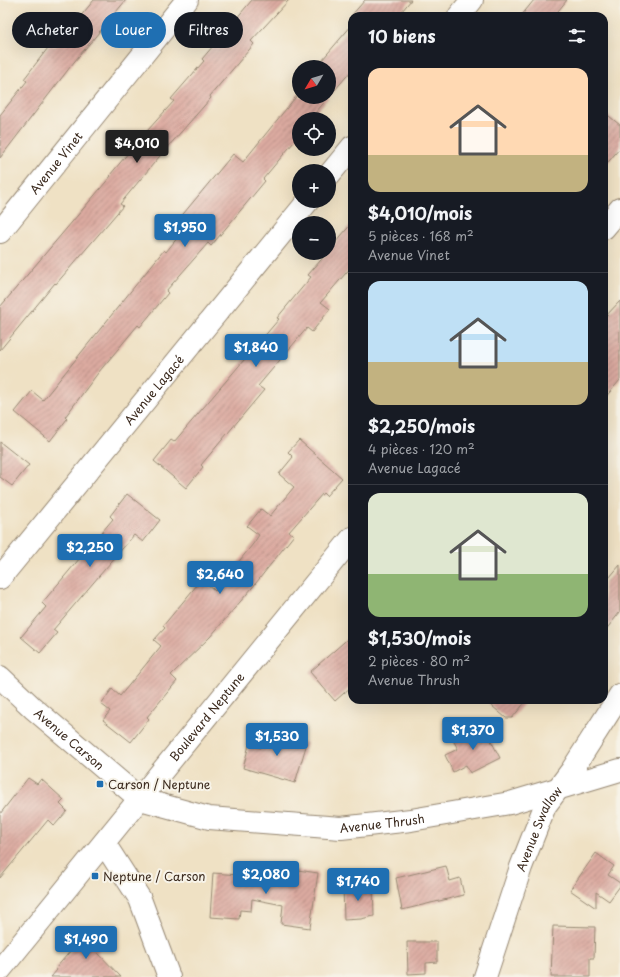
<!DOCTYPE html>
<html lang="fr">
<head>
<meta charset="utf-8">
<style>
  body { margin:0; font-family:"Playpen Sans",sans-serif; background:#242831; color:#f1f3f6; height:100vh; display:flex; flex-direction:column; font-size:15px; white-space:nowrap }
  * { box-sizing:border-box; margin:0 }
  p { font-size:13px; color:#9ea1a6 }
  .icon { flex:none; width:22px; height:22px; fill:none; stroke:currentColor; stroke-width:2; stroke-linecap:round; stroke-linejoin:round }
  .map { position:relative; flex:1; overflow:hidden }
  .panel { position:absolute; left:348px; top:12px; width:260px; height:692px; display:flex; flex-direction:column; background:#171b24; border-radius:12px; box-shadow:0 4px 16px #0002 }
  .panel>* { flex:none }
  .guide { position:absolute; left:12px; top:12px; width:276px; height:36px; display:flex; gap:8px }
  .needle { width:26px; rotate:232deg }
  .fabs { position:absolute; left:292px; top:60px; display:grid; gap:8px }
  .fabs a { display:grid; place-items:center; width:44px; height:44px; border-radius:50%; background:#171b24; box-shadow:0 4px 16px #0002; font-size:20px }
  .price { position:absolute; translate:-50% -34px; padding:0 9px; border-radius:4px; background:#1f6fb2; color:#fff; font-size:13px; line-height:26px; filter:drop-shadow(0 1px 2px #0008) }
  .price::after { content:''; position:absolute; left:50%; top:24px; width:12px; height:9px; margin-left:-6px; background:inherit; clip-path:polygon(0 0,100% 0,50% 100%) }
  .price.on { background:#222; color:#fff }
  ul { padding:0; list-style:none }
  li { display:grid; align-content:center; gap:8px; height:212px; padding:0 20px }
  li+li { border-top:1px solid #363941 }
  li span { display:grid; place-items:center; height:124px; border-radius:12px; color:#555 }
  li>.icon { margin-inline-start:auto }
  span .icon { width:72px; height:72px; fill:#fffc; stroke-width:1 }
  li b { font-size:17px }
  h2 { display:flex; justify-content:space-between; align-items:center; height:48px; padding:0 20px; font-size:17px }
  .chip { padding:0 14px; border-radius:18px; background:#171b24; box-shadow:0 4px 16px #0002; font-size:14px; line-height:36px }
  .chip.on { background:#1f6fb2; color:#fff }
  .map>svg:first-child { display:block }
  .building { fill:url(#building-hatch) }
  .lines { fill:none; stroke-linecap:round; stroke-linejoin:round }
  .street-casing { stroke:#958671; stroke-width:24 }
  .street { stroke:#fff; stroke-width:22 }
  .poi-dot { fill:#1f6fb2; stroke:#f7f3e8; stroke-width:1.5 }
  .labels { text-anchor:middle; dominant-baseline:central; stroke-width:4; stroke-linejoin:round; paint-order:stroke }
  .street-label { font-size:12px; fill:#3b2a1e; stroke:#f7f3e8 }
  .poi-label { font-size:12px; fill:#3b2a1e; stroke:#f7f3e8; text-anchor:start }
</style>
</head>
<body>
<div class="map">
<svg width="620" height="977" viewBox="0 0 620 977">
  <defs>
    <pattern id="building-hatch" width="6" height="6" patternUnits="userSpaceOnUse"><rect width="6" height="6" fill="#dcaaa0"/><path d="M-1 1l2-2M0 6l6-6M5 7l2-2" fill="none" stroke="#b48b82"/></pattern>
  </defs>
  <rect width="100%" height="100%" fill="#f7f3e8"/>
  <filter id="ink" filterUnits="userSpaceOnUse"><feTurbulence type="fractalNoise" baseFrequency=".025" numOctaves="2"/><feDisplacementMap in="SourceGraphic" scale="8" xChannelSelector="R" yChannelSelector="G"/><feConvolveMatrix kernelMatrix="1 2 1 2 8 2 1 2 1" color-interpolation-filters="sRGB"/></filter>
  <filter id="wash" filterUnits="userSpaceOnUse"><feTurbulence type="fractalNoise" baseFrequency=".012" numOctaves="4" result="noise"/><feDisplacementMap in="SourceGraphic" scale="16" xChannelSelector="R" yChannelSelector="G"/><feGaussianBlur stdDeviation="0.9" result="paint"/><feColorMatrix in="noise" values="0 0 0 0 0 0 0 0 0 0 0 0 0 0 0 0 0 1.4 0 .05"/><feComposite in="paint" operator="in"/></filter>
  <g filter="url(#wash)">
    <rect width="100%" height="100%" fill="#efe1c4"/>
    <g id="blocks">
      <path class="building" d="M94 0H126L74 62 0 158V115L27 81 24 79 51 44 55 47Z
        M252 0H289L251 41 254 44 210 96 211 98 159 157 120 204 123 206 56 284 55 283 0 350V307L111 176 110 175 139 140 174 101 171 99 204 61 202 59Z
        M365 0H411L398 16H351Z
        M534 0H567L554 16H521Z
        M352 25V70L310 119H299V136L263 179 265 181 211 246 208 243 166 291 168 293 140 327 138 325 98 373 65 417 67 419 50 441 15 412 32 391 43 400 164 250 166 252 187 226 179 219 233 154 243 162 299 93V97H329V67H316Z
        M604 112 620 125V148L604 167Z
        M352 223V266L321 302 330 309 312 332 307 328 258 386 264 390 201 465 203 467 186 488 154 461 171 440 174 442 279 319 277 318 311 277 308 275 327 253H329V250Z
        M620 301V380L604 399V318Z
        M299 440 342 478 326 496 323 493 289 532 294 535 252 588 210 637 171 675 177 681 147 717 149 719 131 742 103 720 110 711 101 704 112 689 120 696 161 646 154 640 165 628 163 626 202 579 215 591 253 544 259 535 247 526 261 509 270 516 294 487 279 474 293 457 288 452Z
        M0 442 29 465 12 486 0 477Z
        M127 494 160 520 143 542 134 535 53 630 57 633 40 653 21 637 46 607 42 603 113 519 110 516Z
        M620 565V612L604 632V584Z
        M352 635V686L335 701 310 672Z
        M485 700H527L512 718H506Z
        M483 725 500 758 470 773 466 765 453 772 445 755 458 749 453 740Z
        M266 731 307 743 295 783 243 768 249 745 261 748Z
        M28 778 37 784 41 779 64 800 60 804 67 811 54 826 48 820 0 878V814Z
        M596 853 614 866 608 875 620 883V886L609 901 596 892V908L570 890Z
        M446 866 450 881 460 878 464 895 402 910 396 878Z
        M291 869 318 873 310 928 281 924 283 905 252 899 251 911 240 910 239 919 210 917 213 873 277 878 278 873 290 875Z
        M373 885 374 916 361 919 344 920 343 886Z
        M553 926 595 927 594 958H590V977H551Z
        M89 929 105 942 97 952 121 977H51L57 970 56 968Z
        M407 942H437V962L426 963V973L408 974Z"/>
    </g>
  </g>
  <g filter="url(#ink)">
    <use href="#blocks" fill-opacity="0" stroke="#958671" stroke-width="1"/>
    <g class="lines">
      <g class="street-casing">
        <g id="street">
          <path d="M459 16 472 0"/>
          <path d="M329 175 352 147"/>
          <path d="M604 228 620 209"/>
          <path id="s1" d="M0 232 187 0"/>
          <path id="s2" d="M0 578 308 201"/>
          <path id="s3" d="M0 677 33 708 140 799 209 818 341 828 411 820 510 803 620 770"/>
          <path d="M104 843 140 899 169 977"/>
          <path id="s4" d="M0 970 352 538"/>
          <path id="s5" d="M485 977 521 867 545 806 572 770 620 695"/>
        </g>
      </g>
      <use href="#street" class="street"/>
    </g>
  </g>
  <g class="poi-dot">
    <rect x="96" y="780" width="8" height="8" rx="2"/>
    <rect x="91" y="872" width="8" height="8" rx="2"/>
  </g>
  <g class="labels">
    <g class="street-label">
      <text stroke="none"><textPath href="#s1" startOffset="89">Avenue Vinet</textPath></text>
      <text stroke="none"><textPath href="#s2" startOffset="243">Avenue Lagacé</textPath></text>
      <text stroke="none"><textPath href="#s4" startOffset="327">Boulevard Neptune</textPath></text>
      <text stroke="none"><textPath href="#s3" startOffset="93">Avenue Carson</textPath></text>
      <text stroke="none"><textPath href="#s3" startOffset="431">Avenue Thrush</textPath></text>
      <text stroke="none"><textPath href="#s5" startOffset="158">Avenue Swallow</textPath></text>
    </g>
    <g class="poi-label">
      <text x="108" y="784">Carson / Neptune</text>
      <text x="103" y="876">Neptune / Carson</text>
    </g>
  </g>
</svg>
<div class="fabs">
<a><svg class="needle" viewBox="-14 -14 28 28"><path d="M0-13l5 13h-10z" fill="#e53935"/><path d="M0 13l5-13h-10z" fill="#9ea1a6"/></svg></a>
<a><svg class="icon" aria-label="locate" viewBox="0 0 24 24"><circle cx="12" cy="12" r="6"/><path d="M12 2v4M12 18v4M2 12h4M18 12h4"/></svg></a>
<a>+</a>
<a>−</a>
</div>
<b class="price on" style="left:137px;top:164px">$4,010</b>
<b class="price" style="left:185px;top:248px">$1,950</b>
<b class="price" style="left:256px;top:368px">$1,840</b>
<b class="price" style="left:90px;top:568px">$2,250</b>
<b class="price" style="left:220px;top:595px">$2,640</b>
<b class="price" style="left:473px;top:751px">$1,370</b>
<b class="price" style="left:277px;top:757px">$1,530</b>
<b class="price" style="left:266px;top:895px">$2,080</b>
<b class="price" style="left:358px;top:902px">$1,740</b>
<b class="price" style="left:86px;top:960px">$1,490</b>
<div class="guide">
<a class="chip">Acheter</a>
<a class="chip on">Louer</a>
<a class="chip">Filtres</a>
</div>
<section class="panel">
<h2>10 biens<svg class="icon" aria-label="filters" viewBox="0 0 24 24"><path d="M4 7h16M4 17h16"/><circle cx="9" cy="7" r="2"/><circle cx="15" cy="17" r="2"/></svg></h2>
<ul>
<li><span style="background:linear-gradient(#ffd9b3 70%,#c2b280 0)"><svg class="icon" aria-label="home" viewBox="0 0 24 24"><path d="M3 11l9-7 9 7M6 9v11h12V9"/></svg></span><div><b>$4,010/mois</b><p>5 pièces · 168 m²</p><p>Avenue Vinet</p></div></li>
<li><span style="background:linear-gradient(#bfe0f5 65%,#c2b280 0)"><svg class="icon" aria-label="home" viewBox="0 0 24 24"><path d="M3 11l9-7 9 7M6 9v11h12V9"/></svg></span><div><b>$2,250/mois</b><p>4 pièces · 120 m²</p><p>Avenue Lagacé</p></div></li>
<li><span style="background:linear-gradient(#dfe7d0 65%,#8fb573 0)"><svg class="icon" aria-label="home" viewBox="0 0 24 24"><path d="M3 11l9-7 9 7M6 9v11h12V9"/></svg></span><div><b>$1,530/mois</b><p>2 pièces · 80 m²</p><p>Avenue Thrush</p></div></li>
</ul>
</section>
</div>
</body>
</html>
